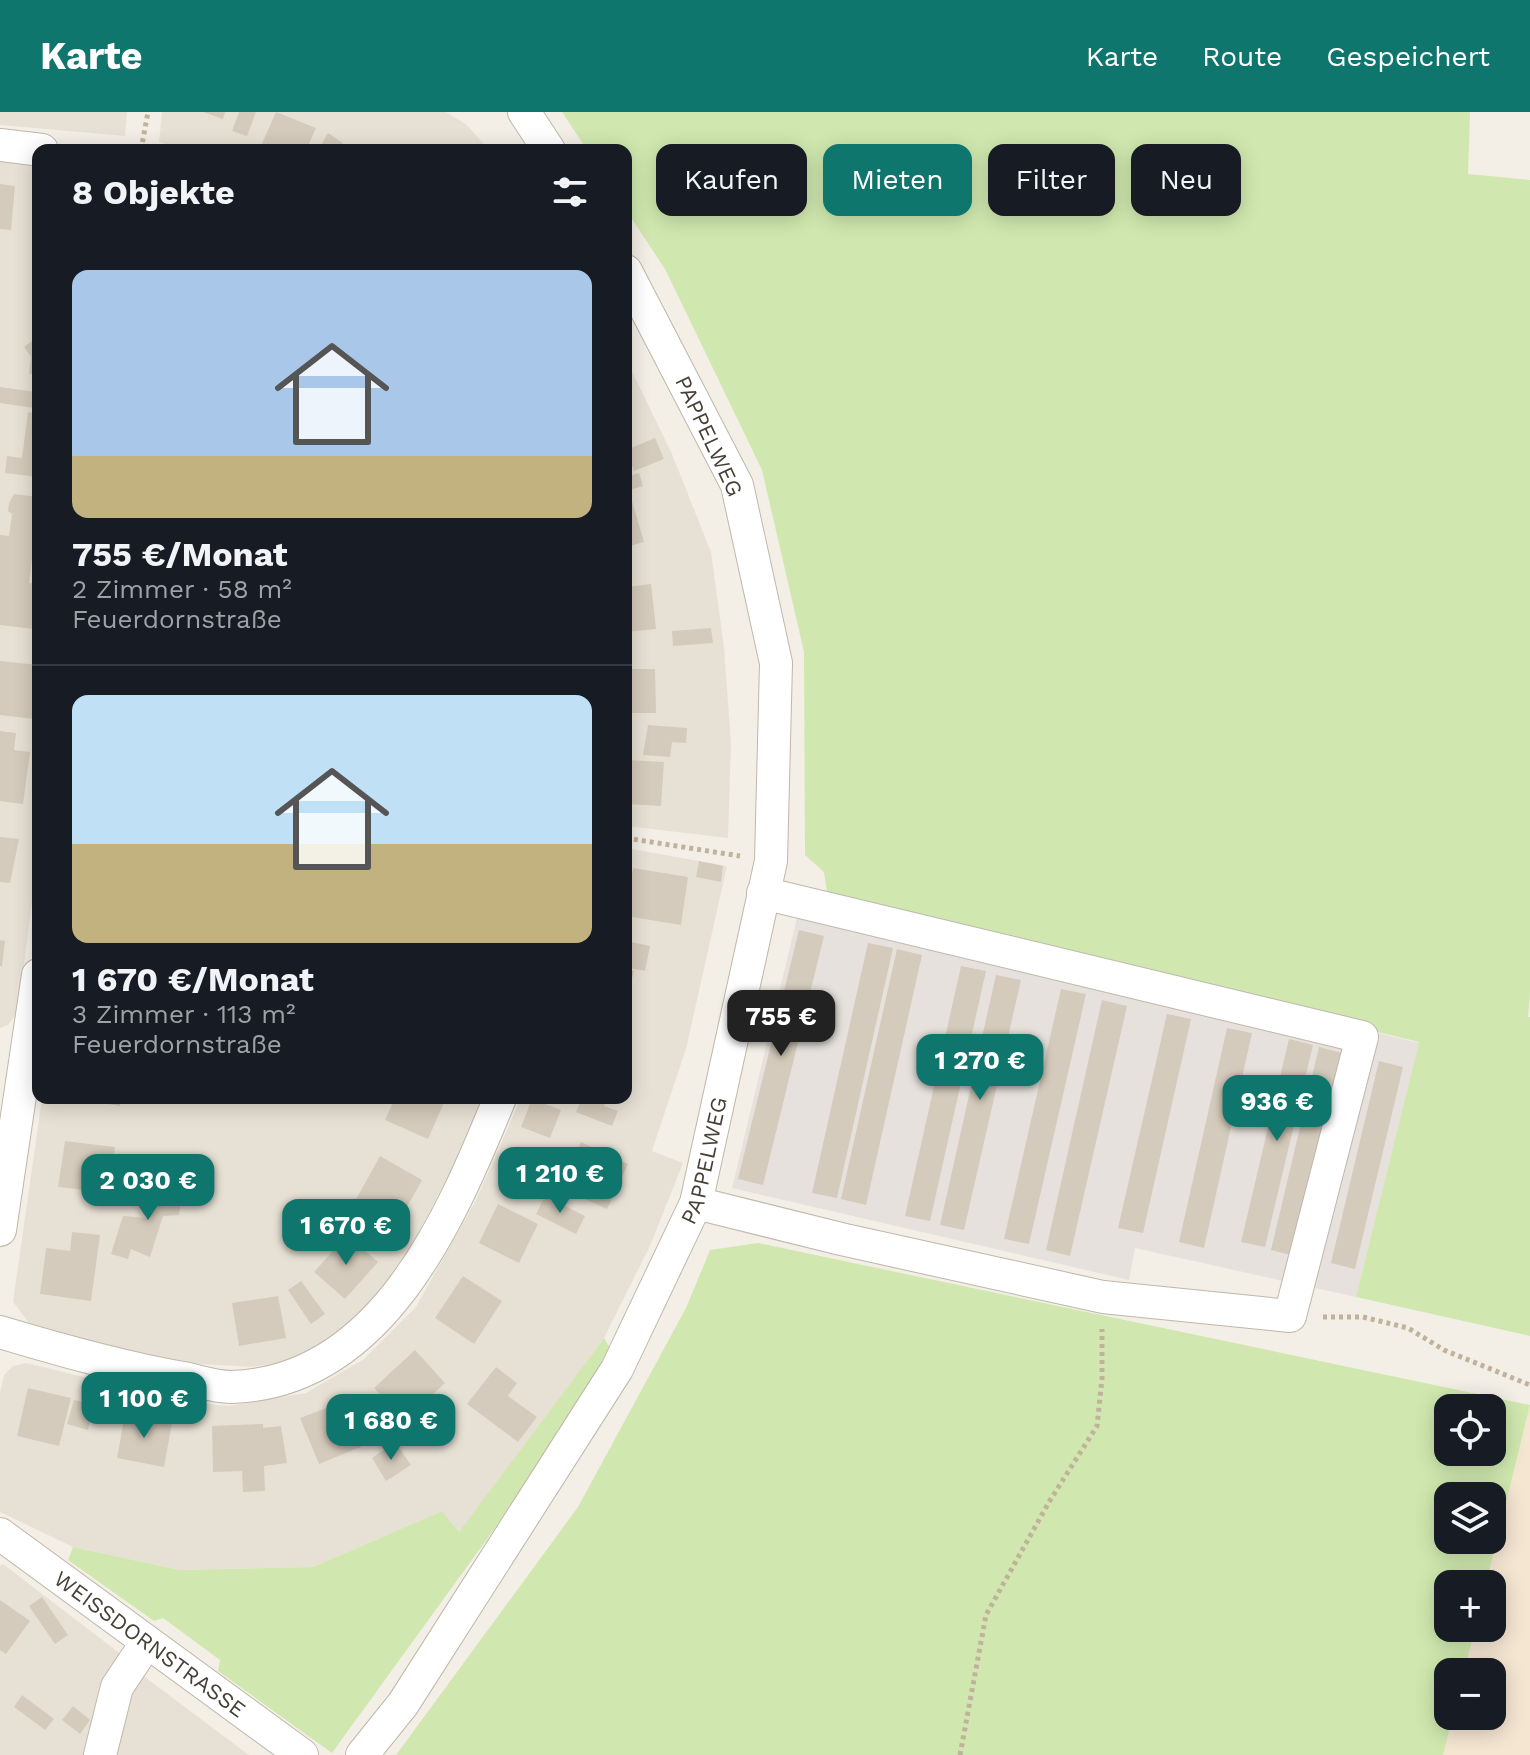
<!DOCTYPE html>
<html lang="de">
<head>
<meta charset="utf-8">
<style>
  body { margin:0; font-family:"Work Sans",sans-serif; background:#20242c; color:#f1f3f6; height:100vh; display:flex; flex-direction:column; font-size:30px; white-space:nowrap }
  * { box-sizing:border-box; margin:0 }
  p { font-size:26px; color:#9ea1a6 }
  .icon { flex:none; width:44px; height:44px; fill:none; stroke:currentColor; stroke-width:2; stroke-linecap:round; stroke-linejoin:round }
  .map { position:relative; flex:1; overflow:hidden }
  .sheet { position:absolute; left:32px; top:32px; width:600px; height:960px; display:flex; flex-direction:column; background:#171b24; border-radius:16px; box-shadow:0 4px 20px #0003 }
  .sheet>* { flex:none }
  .top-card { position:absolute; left:656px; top:32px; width:754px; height:72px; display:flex; gap:16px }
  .buttons { position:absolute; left:1434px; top:1282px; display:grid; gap:16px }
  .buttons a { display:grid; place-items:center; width:72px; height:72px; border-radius:16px; background:#171b24; box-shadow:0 4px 20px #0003; font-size:40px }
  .price { position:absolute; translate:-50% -68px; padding:0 18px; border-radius:16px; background:#0f766e; color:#fff; font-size:26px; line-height:52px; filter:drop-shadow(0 2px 4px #0008) }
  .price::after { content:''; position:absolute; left:50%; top:48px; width:24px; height:18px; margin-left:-12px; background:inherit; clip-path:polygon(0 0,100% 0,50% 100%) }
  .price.current { background:#222; color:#fff }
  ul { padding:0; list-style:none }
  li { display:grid; align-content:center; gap:16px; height:424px; padding:0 40px }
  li+li { border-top:2px solid #363941 }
  li span { display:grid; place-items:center; height:248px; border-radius:16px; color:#555 }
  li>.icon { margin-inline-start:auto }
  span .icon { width:144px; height:144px; fill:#fffc; stroke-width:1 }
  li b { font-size:34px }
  h2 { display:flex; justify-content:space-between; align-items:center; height:96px; padding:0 40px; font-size:34px }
  .chip { padding:0 28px; border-radius:16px; background:#171b24; box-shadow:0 4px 20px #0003; font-size:28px; line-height:72px }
  .chip.current { background:#0f766e; color:#fff }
  header { display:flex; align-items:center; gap:48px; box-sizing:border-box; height:112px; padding:0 40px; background:#0f766e; color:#fff }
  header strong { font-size:38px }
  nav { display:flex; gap:44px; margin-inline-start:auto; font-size:28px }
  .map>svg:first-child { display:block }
  .residential { fill:#e7e1d5 }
  .commercial { fill:#f5e6d2 }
  .industrial { fill:#e6e1dc }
  .green { fill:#d0e8af; fill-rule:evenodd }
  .building { fill:#d5cbbc }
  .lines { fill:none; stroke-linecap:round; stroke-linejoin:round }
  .minor-casing { stroke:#bfb7a9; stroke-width:34 }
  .path { stroke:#c1b29b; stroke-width:5; stroke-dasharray:4 4; stroke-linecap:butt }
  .minor { stroke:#fff; stroke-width:32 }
  .labels { text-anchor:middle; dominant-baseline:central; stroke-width:8; stroke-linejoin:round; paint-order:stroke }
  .street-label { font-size:22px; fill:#464036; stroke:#fff }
</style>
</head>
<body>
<header>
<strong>Karte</strong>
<nav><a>Karte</a><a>Route</a><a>Gespeichert</a></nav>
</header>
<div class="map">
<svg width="1530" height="1643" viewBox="0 0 1530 1643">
  <rect width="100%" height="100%" fill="#f3efe7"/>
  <path class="residential" d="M0 0H127L125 24 0 13Z
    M162 0H446L467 13 489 38H184L159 30Z
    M0 49 38 53V742L18 900 8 913 0 916Z
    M626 247 672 342 711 440 724 535 731 632 728 726 626 714Z
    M626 736 727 754 686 937 652 1039 683 1051 650 1134 604 1226 459 1421 442 1399 313 1455 180 1458 73 1435 0 1400V1280L4 1263 13 1254 26 1251 187 1290 229 1294 306 1281 364 1247 416 1195 476 1088 521 986H626Z
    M42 986H483L454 1053 398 1160 341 1222 285 1250 251 1255 200 1252 112 1235 29 1211 13 1190Z
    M3 1452 122 1543 87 1643H0V1454Z
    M141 1562 249 1643H111L126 1584Z"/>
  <path class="commercial" d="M1530 1293V1643H1443L1453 1604H1492V1560H1464L1475 1516H1492V1472H1486Z"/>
  <path class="industrial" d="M803 781 1419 931 1356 1185 1135 1136 1129 1168 732 1076Z"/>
  <path class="green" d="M562 0H1470L1468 62 1530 68V881L1528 905H1530V1224L1356 1185 1419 930 828 787 824 760 805 743 804 540 762 358 665 157 626 98V38H587Z
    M758 1131 1530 1293 1486 1472H1448V1516H1475L1464 1560H1448V1604H1453L1443 1643H396L578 1395 686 1196 710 1138ZM1448 1296H1492V1340H1448ZM1492 1384V1428H1448V1384Z
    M604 1226 610 1236 524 1376 332 1641 218 1559 220 1548 163 1506 154 1509 68 1448 73 1435 180 1458 313 1455 442 1399 459 1420Z"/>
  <path class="building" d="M203 0H225L223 7Z
    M239 0H256L247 24 232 19Z
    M276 0 316 16 306 38H259Z
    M328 21 343 31 339 38H318Z
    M0 72 15 74 11 118 0 117Z
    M35 212H38V263L29 262 31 245 24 235 33 228Z
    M0 275 36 280 34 296 0 291Z
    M28 300 38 302V365L5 361 7 344 22 346Z
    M655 326 664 347 634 359 626 338Z
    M639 361 643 374 626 379V365Z
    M14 382 38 385V427H34L29 471 38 472 34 517 0 513V423L9 424 12 402 8 399 9 391Z
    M631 386 644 430 626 435V387Z
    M651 472 656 517 626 520V475Z
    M711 516 713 531 673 534 672 519Z
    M0 549 38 553 34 607 0 603Z
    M626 557H655L656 601H626Z
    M648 613 687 616 686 631 672 630 670 645 643 643Z
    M0 619 16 621 14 638 30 640 23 692 0 689Z
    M626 648 664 650 661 694 626 692Z
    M0 725 19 727 10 771 0 770Z
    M699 749 723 754 721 770 696 765Z
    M633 756 688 765 681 813 626 804Z
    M799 818 824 824 763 1073 738 1067Z
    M0 828 5 829 2 854H0Z
    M626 829 650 834 645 859 626 855Z
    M868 831 893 836 837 1086 812 1081Z
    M897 837 922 843 866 1093 841 1087Z
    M961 854 986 859 930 1109 905 1104Z
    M626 857 634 859 627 886H626Z
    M996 863 1021 868 964 1118 940 1113Z
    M1061 877 1086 882 1029 1132 1004 1127Z
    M1102 888 1127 894 1070 1144 1046 1138Z
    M1167 902 1191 907 1143 1121 1118 1116Z
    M1227 916 1252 921 1204 1136 1179 1130Z
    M1289 927 1313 933 1265 1135 1241 1130Z
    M1319 935 1342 941 1295 1144 1271 1138Z
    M1379 949 1403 955 1355 1157 1331 1151Z
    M74 986H121L120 994Z
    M395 986H446L428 1027 385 1008Z
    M582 986H607L604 994 618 999 612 1014 576 1000Z
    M532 987 561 998 550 1026 521 1015Z
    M65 1029 115 1035 110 1081 58 1075Z
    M581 1030 628 1052 607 1097 560 1076Z
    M380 1044 422 1068 397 1113 355 1089Z
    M152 1071 183 1075 179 1103 163 1104 150 1145 131 1137 128 1147 111 1142 123 1104 148 1106Z
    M545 1084 585 1104 576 1122 536 1102Z
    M498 1092 538 1112 519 1151 479 1131Z
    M339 1094 388 1124 378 1139 329 1110Z
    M72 1120 100 1123 91 1189 40 1182 46 1136 70 1139Z
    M347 1123 378 1150 345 1187 314 1160Z
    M463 1164 502 1189 474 1232 435 1206Z
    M301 1169 325 1202 311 1212 288 1178Z
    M278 1184 286 1226 239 1234 232 1191Z
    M415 1238 445 1271 405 1308 374 1276Z
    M496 1255 517 1271 508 1284 537 1305 518 1330 467 1292Z
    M102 1274 128 1280 123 1299 98 1293Z
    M28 1276 71 1286 59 1334 17 1324Z
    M74 1288 94 1293 88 1318 67 1312Z
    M345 1289 363 1334 319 1352 300 1306Z
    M125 1302 172 1311 164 1355 117 1346Z
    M263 1312V1316L281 1314 287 1351 264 1354 265 1379 243 1380 242 1359 213 1360 212 1314Z
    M395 1330 411 1353 386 1369 372 1346Z
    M42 1485 68 1523 55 1532 29 1494Z
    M0 1488 30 1509 6 1542 0 1538Z
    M22 1583 54 1607 45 1618 14 1595Z
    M73 1594 90 1608 80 1622 62 1608Z"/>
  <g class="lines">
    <g class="minor-casing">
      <g id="minor">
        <path d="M524 0 549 38"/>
        <path d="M0 33 42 38"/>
        <path d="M696 1091 841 1127 1103 1185 1290 1204 1362 925 763 781"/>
        <path d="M0 1118 38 863"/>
        <path d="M0 1220C60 1238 120 1255 183 1266 198 1269 215 1275 231 1275 382 1271 451 1106 500 986"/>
        <path id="s1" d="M0 1422 302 1643"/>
        <path d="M100 1643 117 1575 147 1530"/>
        <path id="s2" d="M362 1643 403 1592 617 1257 696 1091 771 749 776 551 737 373 626 159"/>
      </g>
    </g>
    <path class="path" d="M141 38 148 0
      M626 726 740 744
      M1323 1205H1363L1408 1216 1444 1238 1530 1273
      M960 1643 986 1503 1049 1390 1097 1314 1102 1267V1217"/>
    <use href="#minor" class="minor"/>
  </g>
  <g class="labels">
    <g class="street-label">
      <text transform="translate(709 324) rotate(65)">PAPPELWEG</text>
      <text stroke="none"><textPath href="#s2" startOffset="690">PAPPELWEG</textPath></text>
      <text stroke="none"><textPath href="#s1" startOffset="186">WEISSDORNSTRASSE</textPath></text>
    </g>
  </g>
</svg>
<div class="buttons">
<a><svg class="icon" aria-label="locate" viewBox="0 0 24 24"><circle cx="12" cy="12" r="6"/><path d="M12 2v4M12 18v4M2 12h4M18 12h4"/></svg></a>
<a><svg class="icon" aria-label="layers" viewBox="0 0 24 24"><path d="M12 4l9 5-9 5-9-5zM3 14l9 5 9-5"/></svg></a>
<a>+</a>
<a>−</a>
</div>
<b class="price current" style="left:781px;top:946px">755 €</b>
<b class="price" style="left:980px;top:990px">1 270 €</b>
<b class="price" style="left:1277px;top:1031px">936 €</b>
<b class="price" style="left:560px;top:1103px">1 210 €</b>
<b class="price" style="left:148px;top:1110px">2 030 €</b>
<b class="price" style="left:346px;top:1155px">1 670 €</b>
<b class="price" style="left:144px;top:1328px">1 100 €</b>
<b class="price" style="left:391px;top:1350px">1 680 €</b>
<div class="top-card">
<a class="chip">Kaufen</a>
<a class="chip current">Mieten</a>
<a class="chip">Filter</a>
<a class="chip">Neu</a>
</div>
<section class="sheet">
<h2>8 Objekte<svg class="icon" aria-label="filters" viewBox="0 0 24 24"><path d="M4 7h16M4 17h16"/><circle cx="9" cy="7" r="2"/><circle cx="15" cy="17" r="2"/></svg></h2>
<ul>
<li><span style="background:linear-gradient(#a9c7e8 75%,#c2b280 0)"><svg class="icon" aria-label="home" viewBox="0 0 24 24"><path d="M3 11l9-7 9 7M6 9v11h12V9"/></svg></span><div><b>755 €/Monat</b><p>2 Zimmer · 58 m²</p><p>Feuerdornstraße</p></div></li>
<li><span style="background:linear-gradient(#bfe0f5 60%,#c2b280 0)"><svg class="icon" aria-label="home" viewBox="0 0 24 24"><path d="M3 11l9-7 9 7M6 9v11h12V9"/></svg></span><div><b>1 670 €/Monat</b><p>3 Zimmer · 113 m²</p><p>Feuerdornstraße</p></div></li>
</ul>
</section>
</div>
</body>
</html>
